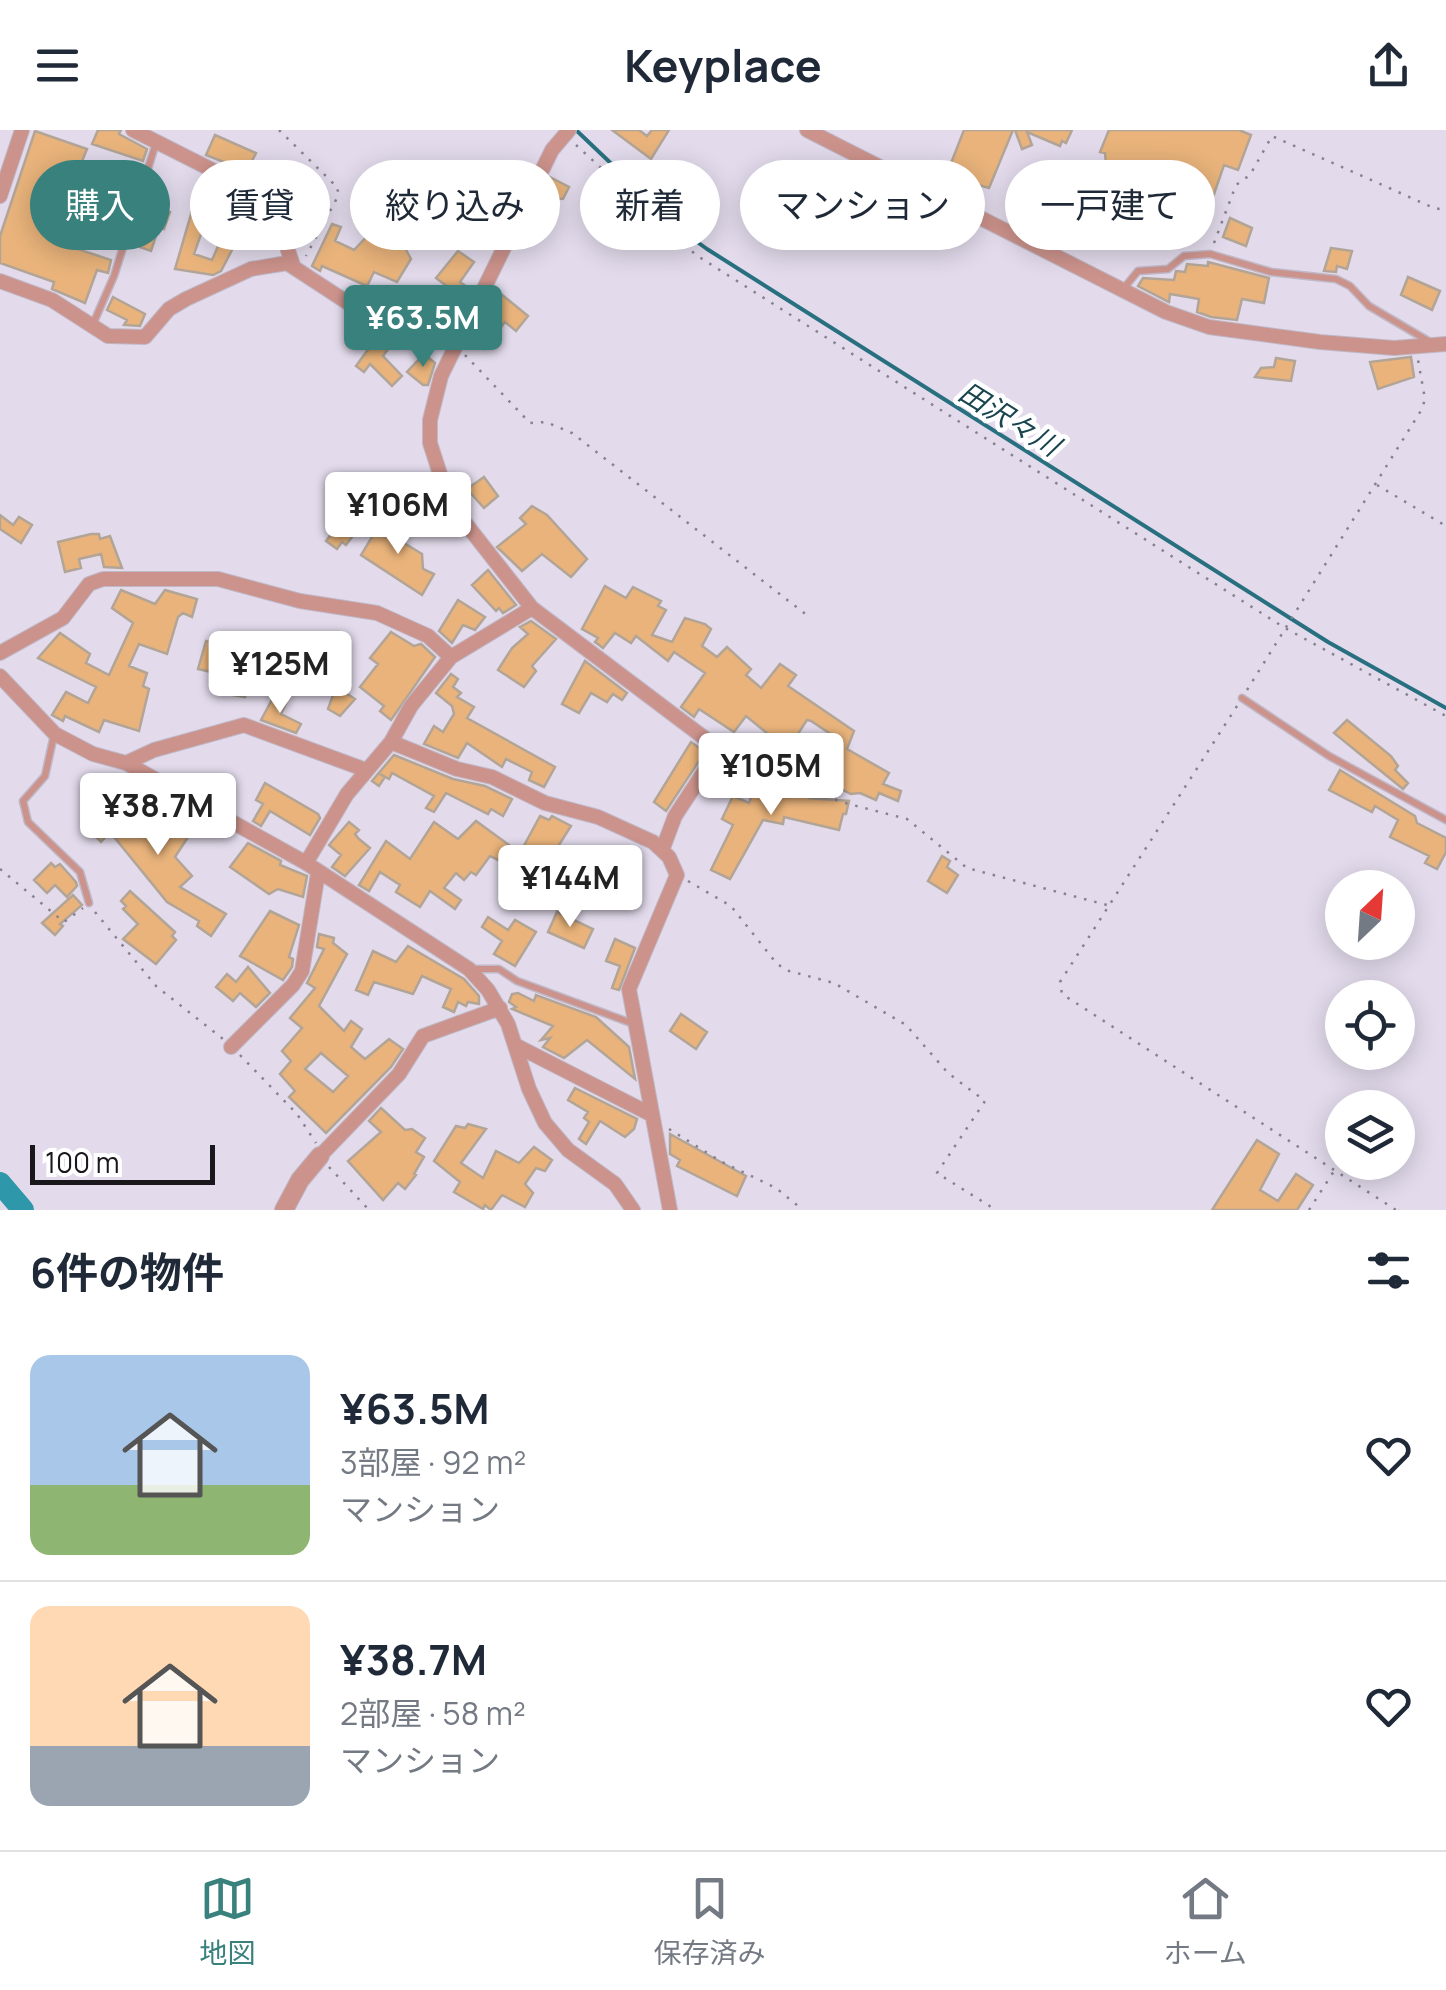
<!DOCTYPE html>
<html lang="ja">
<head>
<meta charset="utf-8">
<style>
  body { margin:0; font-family:Manrope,"Noto Sans JP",sans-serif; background:#f6f6f7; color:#1f2937; height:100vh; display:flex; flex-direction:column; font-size:38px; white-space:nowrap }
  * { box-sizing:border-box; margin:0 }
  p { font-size:32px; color:#747a83 }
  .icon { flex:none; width:55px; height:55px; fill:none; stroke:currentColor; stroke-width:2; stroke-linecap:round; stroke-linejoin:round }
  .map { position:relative; height:1080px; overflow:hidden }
  .panel { display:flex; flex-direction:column; background:#fff; flex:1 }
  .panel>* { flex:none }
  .top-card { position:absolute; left:30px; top:30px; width:1388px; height:90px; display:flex; gap:20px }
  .needle { width:65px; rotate:25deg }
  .buttons { position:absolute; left:1325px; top:740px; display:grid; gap:20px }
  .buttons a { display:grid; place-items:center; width:90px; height:90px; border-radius:50%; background:#fff; box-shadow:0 5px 25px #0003; font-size:50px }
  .scale { position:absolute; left:30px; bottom:25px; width:185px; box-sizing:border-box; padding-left:10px; border:5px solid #19161c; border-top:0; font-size:28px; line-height:35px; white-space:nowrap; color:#19161c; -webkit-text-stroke:8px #fff; paint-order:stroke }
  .price { position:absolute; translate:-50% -85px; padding:0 22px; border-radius:10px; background:#fff; color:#222; font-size:32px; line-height:65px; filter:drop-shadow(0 2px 5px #0008) }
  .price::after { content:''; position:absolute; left:50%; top:60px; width:30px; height:22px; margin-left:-15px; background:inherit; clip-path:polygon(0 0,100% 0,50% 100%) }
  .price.selected { background:#39817c; color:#fff }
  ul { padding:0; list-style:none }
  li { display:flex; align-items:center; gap:30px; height:250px; padding:0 30px }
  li+li { border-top:2px solid #e0e1e3 }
  li span { display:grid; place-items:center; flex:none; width:280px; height:200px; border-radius:20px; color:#555 }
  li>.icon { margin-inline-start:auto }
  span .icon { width:120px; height:120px; fill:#fffc; stroke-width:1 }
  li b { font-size:42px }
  h2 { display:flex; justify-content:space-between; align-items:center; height:120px; padding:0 30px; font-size:42px }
  .chip { padding:0 35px; border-radius:45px; background:#fff; box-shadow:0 5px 25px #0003; font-size:35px; line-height:90px }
  .chip.selected { background:#39817c; color:#fff }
  header { display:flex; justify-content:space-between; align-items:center; height:130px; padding:0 30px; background:#fff; font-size:45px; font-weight:700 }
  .tabs { display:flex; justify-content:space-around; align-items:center; height:140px; border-top:2px solid #e0e1e3; background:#fff; font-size:28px; color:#747a83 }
  .tabs a { display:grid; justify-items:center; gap:5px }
  .tabs .selected { color:#39817c }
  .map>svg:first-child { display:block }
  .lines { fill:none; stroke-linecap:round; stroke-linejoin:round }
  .stream { stroke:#28707f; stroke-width:4 }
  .river { stroke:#2e97aa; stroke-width:22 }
  .building { fill:#e9b37b; stroke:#b2a597; stroke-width:2.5; fill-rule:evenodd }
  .service-casing { stroke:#bfb8c7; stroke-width:9 }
  .minor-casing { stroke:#bfb8c7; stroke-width:16 }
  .tertiary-casing { stroke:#bfb8c7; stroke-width:20 }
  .path { stroke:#88828e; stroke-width:2.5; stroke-dasharray:2.5 8; stroke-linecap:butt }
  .service { stroke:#cc938c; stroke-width:6 }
  .minor { stroke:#cc938c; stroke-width:14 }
  .tertiary { stroke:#cc938c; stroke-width:18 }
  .labels { text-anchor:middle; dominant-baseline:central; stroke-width:9; stroke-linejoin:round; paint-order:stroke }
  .water-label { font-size:28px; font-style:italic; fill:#18454e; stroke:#fff }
</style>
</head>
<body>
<header><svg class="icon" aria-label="menu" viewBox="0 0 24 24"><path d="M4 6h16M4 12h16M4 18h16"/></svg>Keyplace<svg class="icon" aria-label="share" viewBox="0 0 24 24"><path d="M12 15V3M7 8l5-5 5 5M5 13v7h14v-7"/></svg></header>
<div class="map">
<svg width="1446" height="1080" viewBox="0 0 1446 1080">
  <rect width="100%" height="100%" fill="#e3dbec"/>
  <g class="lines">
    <path class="stream" d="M576 0 682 101 707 119 1328 512 1446 578"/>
    <path class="river" d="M0 1053 23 1080"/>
  </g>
  <path class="building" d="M98 0H121L119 4 147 19 143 31 92 14Z
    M612 0H639L647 6 652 0H669L651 29Z
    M964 0H1013L989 58 946 46Z
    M1015 0H1072L1066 13 1062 11 1060 16 1027 2 1032 15 1022 19Z
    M1109 0H1239L1251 5 1238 40 1224 35 1214 64 1204 60 1199 73 1106 35 1105 23 1100 22Z
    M35 1 87 19 50 110 111 130 108 143 97 140 85 173 52 159 54 152 0 133V106Z
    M215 5 256 23 252 31 266 38 260 52 250 47 252 43 206 25Z
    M550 47 569 57 563 69 551 68 538 92 530 89Z
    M201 50 261 79 250 99 244 97 221 141 213 145 175 139ZM208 84 229 91 212 130 194 124Z
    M151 76 170 82 164 99 159 97 151 121 131 114 135 101 142 104Z
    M1230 88 1252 98 1246 116 1223 107Z
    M332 94 341 97 335 111 354 120 373 100 388 110 398 105 411 129 397 152 374 142 367 156 322 136 320 141 312 136Z
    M1331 118 1352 121 1347 139 1337 136 1336 142 1324 141Z
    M458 121 474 132 460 152 471 160 453 197 414 187 418 178 432 184 448 157 436 148Z
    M1208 132 1269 148 1264 173 1242 169 1237 190 1211 187 1197 182 1199 169 1170 164 1169 172 1138 156 1143 148 1174 150 1176 141 1185 142 1187 134 1208 136Z
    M1408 147 1440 161 1432 180 1401 165Z
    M501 164 528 186 516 201 505 192 484 219 471 209 483 185Z
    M113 167 145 184 140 196 124 195 127 190 107 180Z
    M372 197 396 208 383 226 402 246 392 256 370 234 364 242 356 236 372 214 363 208Z
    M424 224 435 233 428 255H423L407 242Z
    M1411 227 1414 247 1378 259 1370 232Z
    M1276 228 1295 231 1291 251 1255 247 1261 238 1274 237Z
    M484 347 498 366 484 378 467 359Z
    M532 376 547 385 587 429 571 447 542 424 522 441 497 417 526 394 520 388Z
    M0 385 13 395 19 387 32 395 21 413 0 399Z
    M344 387 358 399 346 415 342 412 337 419 326 411Z
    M394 387 408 395 399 410 422 424 423 439 434 444 422 465 361 425 378 397 386 402Z
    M91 404H99L100 409 110 406 122 438 104 437 101 424 79 429 81 438 65 442 58 412Z
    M488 440 516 475 503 483 499 478 496 481 472 455Z
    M605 456 626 468 633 457 661 471 658 476 666 480 652 505 672 512 685 488 705 494 711 499 702 516 717 527 727 517 751 539 746 545 761 558 780 534 796 545 788 556 854 601 847 619 889 643 883 654 901 661 898 671 879 663 876 670 860 663 851 664 811 644 832 605 811 591 807 590 790 616 779 609 763 635 753 628 768 604 746 586 734 602 699 579 694 587 681 577 705 543 674 522 668 531 636 506 631 513 615 503 603 518 595 512 598 508 582 499Z
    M121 460 155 474 165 460 197 469 192 487 183 483 178 487 167 524 139 514 129 536 147 543 143 556 149 559 139 601 104 590 99 602 65 586 63 591 52 585 66 562 88 573 96 557 38 528 60 503 90 524 86 533 109 545 133 493 112 478Z
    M458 470 485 487 475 500 463 495 452 513 439 501Z
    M531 491 556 509 532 536 536 541 524 557 498 540 512 518 528 504 520 497Z
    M391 502 414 516 421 514 435 527 391 590 380 581 384 576 360 557 378 534 370 528Z
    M206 511 293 529 289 545 253 539 245 567 216 562 220 544 198 539Z
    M585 531 627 563 622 570 613 564 607 572 591 563 579 583 562 574Z
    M451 544 458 549 453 557 461 563 457 567 474 577 467 588 555 637 544 657 529 650 532 642 506 629 502 637 467 613 458 628 424 614 434 596 443 602 454 584 452 576 436 563Z
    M329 552 355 569 340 586 328 579 333 565 323 561Z
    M274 566 286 573 281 584 301 594 296 603 261 590Z
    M1347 590 1391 626 1398 636 1395 640 1408 653 1403 659 1334 603Z
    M691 612 705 622 666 681 654 672Z
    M394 625 453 649 485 656 512 669 503 686 491 679 488 684 446 663 434 682 426 678 434 666 392 643 389 649 380 644 385 647 379 656 372 651Z
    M1340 640 1415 686 1417 693 1446 708V722L1437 739 1425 733 1429 726 1390 707 1398 690 1375 676 1372 682 1329 660Z
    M759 645 777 652 775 657 810 663 809 668 849 671 846 684H843L839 700 784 687 783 694 763 690 730 749 711 740 733 695 722 689 733 666 749 673Z
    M265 653 318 684 320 688 310 705 270 681 261 696 253 691 263 674 256 670Z
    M111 666 137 690 144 672 167 686 163 691 188 707 175 727 192 746 180 757 226 784 211 806 197 796 199 791 167 772 110 702 101 712 94 705 106 692 100 687 107 679 103 674Z
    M540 686 549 690 552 686 571 696 542 742 530 746 490 726 476 745 471 742 464 750 456 743 444 758 461 770 455 779 430 761 420 777 396 762 400 755 380 742 369 761 359 755 386 711 410 729 434 692 458 709 476 691 520 723Z
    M349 692 359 700 355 704 359 709 370 718 345 746 332 737 341 725 329 715Z
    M248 713 281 731 280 735 307 746 303 767 278 759 269 764 230 737Z
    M942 726 950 731 947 737 958 745 947 763 928 751Z
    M51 733 55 737 60 734 76 752 77 756 67 767 55 755 47 763 34 750Z
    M130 761 175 802 172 806 176 810 156 834 123 809 138 794 123 779 126 776 121 771Z
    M73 765 82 775 60 794 63 796 55 805 42 793Z
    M270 781 299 795 289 827 293 829 292 837 283 850 240 826Z
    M557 782 593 799 584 818 548 802Z
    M488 787 508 800 515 790 536 802 515 836 494 824 502 811 482 797Z
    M319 804 334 808 333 813 347 824 319 876 344 901 351 891 362 899 351 917 365 929 389 909 403 919 391 937 326 1003 289 967 295 961 280 944 291 931 282 921 302 898 290 888 315 858 307 853 324 819 317 817ZM321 923 348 946 333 962 305 939Z
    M615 809 635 818 619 860 612 858 620 836 606 831Z
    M408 816 464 849 479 866V874L468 872 466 876 458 872 454 882 443 877 451 859 422 846 413 864 374 852 368 865 356 860 373 821 396 832Z
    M248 837 270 863 256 877 240 863 233 871 216 857 227 844 236 852Z
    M518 863 534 871 536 865 596 887 629 917 635 949 587 910 564 928 543 917 550 908 541 910 553 896 512 879 516 877 509 872 512 864Z
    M681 884 707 902 696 919 670 901Z
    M575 958 637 989 634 999 625 1007 600 991 586 1014 579 1009 589 992 584 988 588 982 568 970Z
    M381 978 405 1000 412 999 425 1008 416 1022 424 1027 414 1044 416 1045 405 1059 398 1053 383 1070 348 1031 381 1002 369 991Z
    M468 994 486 999 461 1033 483 1048 496 1021 519 1033 534 1017 552 1030 545 1041 536 1038 525 1054 533 1063 525 1077 502 1065 491 1080 485 1075 483 1079 454 1062 460 1052 434 1031 456 996 465 998Z
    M670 1004 746 1046 737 1066 677 1036 680 1030 670 1024Z
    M1257 1010 1279 1024 1260 1060 1278 1071 1296 1044 1313 1055 1297 1080H1212Z"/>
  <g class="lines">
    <g class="service-casing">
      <path id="service" d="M1124 158 1138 141 1168 139 1184 126 1210 124 1271 142 1336 149 1350 156 1369 176 1430 212
        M93 194 114 146 156 13
        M1242 568 1329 626 1446 690
        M54 605 45 646 23 671 28 692 80 742 89 773
        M470 839H499L517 851 634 894"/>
    </g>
    <g class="minor-casing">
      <path id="minor" d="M133 0 264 66 273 76 293 135
        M569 0 552 20 441 246 430 290V313L441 347 462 389 532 478 719 619 675 686 663 718
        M807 0 1166 182 1209 197 1320 212 1394 218 1446 214
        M0 66 22 0
        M0 151 52 170 108 206 145 207 169 179 186 169 251 139 287 133 365 184 456 211
        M0 523 63 488 89 454 103 449H218L300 471 377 483 428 506 451 527
        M0 546 55 604 93 624 126 633 306 733 469 839 488 860 508 894 529 959 545 993 568 1020 615 1054 633 1080
        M391 612 457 639 492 647 545 673 598 687 653 712 669 727 677 745 629 859 670 1080
        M126 633 154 620 244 595 366 640
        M306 733 347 664 391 612 411 576 451 527 532 478
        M517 916 652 985
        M231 917 293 855 302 841 318 743
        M320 1026 399 944 423 906 500 878"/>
    </g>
    <g class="tertiary-casing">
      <path id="tertiary" d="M284 1080 300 1050 320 1026"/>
    </g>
    <path class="path" d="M279 0 338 58 337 68 306 126
      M576 15 696 125 1285 498 1446 586
      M1214 113 1236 55 1250 45 1272 6 1434 78 1446 80
      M465 225 530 293 546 292 572 303 808 486
      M1377 355 1446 396
      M1247 560 1422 279 1425 269 1418 230
      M1237 576 1060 852 1062 864 1396 1080
      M729 624 841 672 907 689 967 738 1107 775
      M0 739 64 792 83 778
      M688 751 731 776 777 834 789 841 834 853 906 895 948 943 985 971 937 1043 996 1080
      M95 782 156 856 223 909
      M240 925 297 984 316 1013
      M669 999 722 1032 776 1058 803 1080
      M329 1037 369 1080
      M1309 1080 1334 1041"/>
    <use href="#service" class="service"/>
    <use href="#minor" class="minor"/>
    <use href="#tertiary" class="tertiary"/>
  </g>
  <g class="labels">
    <g class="water-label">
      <text transform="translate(1010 288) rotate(32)">田沢々川</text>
    </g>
  </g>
</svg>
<div class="buttons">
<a><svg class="needle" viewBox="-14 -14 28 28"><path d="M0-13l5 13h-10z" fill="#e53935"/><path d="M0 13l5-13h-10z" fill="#747a83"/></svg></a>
<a><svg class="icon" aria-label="locate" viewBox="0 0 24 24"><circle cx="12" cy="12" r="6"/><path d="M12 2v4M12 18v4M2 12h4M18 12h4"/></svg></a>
<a><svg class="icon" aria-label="layers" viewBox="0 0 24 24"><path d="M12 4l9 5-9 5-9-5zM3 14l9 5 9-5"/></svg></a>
</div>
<div class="scale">100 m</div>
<b class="price selected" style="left:423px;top:240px">¥63.5M</b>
<b class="price" style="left:398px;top:427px">¥106M</b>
<b class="price" style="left:280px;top:586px">¥125M</b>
<b class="price" style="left:771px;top:688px">¥105M</b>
<b class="price" style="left:158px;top:728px">¥38.7M</b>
<b class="price" style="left:570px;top:800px">¥144M</b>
<div class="top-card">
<a class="chip selected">購入</a>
<a class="chip">賃貸</a>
<a class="chip">絞り込み</a>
<a class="chip">新着</a>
<a class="chip">マンション</a>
<a class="chip">一戸建て</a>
</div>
</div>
<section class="panel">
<h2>6件の物件<svg class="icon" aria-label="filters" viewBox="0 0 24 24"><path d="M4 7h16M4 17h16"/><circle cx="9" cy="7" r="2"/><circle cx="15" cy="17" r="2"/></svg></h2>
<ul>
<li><span style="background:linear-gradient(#a9c7e8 65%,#8fb573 0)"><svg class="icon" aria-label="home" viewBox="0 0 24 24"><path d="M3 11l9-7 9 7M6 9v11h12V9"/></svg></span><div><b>¥63.5M</b><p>3部屋 · 92 m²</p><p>マンション</p></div><svg class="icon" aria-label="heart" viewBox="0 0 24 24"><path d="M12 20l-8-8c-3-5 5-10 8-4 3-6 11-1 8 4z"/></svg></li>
<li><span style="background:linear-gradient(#ffd9b3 70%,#9aa5b1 0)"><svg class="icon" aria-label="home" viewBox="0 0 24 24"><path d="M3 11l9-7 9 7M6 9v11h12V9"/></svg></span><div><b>¥38.7M</b><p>2部屋 · 58 m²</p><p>マンション</p></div><svg class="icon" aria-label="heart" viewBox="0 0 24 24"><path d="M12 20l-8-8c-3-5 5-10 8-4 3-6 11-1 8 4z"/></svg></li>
</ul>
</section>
<nav class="tabs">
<a class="selected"><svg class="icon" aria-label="map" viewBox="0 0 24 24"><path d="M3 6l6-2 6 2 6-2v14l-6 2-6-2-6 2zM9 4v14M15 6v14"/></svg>地図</a>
<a><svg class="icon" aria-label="saved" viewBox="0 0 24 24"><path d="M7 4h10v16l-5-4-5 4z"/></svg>保存済み</a>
<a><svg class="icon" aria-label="home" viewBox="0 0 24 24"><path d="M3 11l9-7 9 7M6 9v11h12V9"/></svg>ホーム</a>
</nav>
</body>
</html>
